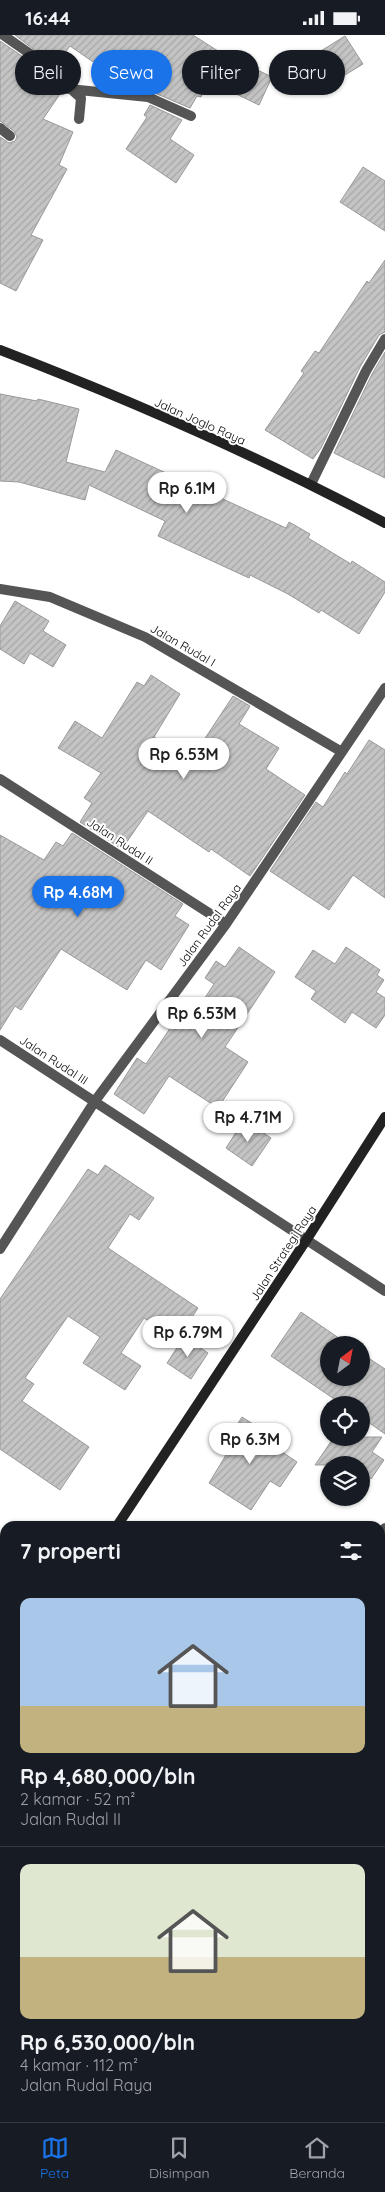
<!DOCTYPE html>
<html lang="id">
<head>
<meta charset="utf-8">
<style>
  body { margin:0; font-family:Quicksand,sans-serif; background:#242831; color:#f1f3f6; height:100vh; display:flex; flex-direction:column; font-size:19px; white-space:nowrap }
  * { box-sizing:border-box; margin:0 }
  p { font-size:16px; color:#9ea1a6 }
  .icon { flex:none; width:28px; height:28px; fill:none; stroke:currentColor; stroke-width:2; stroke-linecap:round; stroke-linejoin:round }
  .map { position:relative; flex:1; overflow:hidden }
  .panel { position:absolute; left:0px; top:1486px; width:385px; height:601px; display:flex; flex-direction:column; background:#171b24; border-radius:15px 15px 0 0; box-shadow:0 1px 4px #0004 }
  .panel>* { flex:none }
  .guide { position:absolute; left:15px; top:15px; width:355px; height:45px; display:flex; gap:10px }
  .needle { width:32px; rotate:32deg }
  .tools { position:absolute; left:320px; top:1301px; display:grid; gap:10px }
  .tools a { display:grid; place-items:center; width:50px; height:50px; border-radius:50%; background:#171b24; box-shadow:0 1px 4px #0004; font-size:25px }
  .price { position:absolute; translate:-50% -42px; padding:0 11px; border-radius:18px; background:#fff; color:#222; font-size:16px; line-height:32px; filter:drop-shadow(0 1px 2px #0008) }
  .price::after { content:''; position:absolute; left:50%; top:30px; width:15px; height:11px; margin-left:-8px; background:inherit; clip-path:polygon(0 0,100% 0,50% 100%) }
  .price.current { background:#1a73e8; color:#fff }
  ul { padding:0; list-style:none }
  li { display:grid; align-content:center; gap:10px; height:265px; padding:0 20px }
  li+li { border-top:1px solid #363941 }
  li span { display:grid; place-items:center; height:155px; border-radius:10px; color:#555 }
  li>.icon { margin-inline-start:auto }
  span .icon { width:90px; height:90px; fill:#fffc; stroke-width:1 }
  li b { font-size:21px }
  h2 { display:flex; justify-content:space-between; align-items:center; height:60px; padding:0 20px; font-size:21px }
  .tag { padding:0 18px; border-radius:22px; background:#171b24; box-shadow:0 1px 4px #0004; font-size:18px; line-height:45px }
  .tag.current { background:#1a73e8; color:#fff }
  .status { display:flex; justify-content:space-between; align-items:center; height:35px; padding:0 25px; background:#171b24; direction:ltr }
  .status svg { height:14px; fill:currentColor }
  .tab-bar { display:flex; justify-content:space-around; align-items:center; height:70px; border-top:1px solid #363941; background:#171b24; font-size:14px; color:#9ea1a6 }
  .tab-bar a { display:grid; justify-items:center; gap:2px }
  .tab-bar .current { color:#1a73e8 }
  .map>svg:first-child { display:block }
  .building { fill:url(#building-hatch); stroke:#999 }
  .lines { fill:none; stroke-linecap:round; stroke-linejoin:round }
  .street { stroke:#555; stroke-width:10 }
  .secondary { stroke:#222; stroke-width:10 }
  .labels { text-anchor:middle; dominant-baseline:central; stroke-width:4; stroke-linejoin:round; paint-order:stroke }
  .street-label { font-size:12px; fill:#000; stroke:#fff }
</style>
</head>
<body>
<div class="status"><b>16:44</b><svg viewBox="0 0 49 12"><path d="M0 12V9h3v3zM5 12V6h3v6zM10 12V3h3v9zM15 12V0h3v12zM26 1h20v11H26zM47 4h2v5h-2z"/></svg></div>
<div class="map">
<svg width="385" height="2087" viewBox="0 0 385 2087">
  <defs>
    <pattern id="building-hatch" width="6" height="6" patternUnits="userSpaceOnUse" patternTransform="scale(1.25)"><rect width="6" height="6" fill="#c4c4c4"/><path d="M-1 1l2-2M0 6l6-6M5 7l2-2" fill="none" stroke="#a7a7a7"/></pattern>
  </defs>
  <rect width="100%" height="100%" fill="#fff"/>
  <path class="building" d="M15 0H193L218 16 272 42 259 70 207 45 201 62 197 61 190 73 150 56 131 53 70 11 55 31Z
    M345 1 363 29 317 57 300 29Z
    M0 6 32 28 62 56 43 84 73 97 59 130 67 134 31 200 43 205 16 256 0 248V102L9 108 15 106 17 102 14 96 0 86Z
    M150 70 182 85 170 104 194 120 176 148 126 114 147 82 144 80Z
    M363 132 385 146V196L340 167Z
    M385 225V297L379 300 360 332 321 413 313 424 265 395 304 338 301 336 315 316 319 318 367 246 369 248Z
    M385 317V443L334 418 372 339Z
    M0 359 37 366 38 364 79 374 66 427 105 437 116 415 286 493 289 487 310 499 308 503 351 529 352 526 385 547V557L359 599 321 575 319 578 288 559 250 540 249 543 158 501 165 486 89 450 85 465 19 447 0 446Z
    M15 566 49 586 43 596 66 610 53 632 30 618 24 629 0 614V591Z
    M151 640 180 659 154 702 186 722 189 717 194 720 233 661 250 671 239 689 279 713 266 734 305 760 250 841 211 814 209 817 148 776 122 814 80 787 92 768 84 763 101 738 58 713 75 686 102 703 137 647 144 651Z
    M369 705 385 715V863L353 840 329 875 270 836 316 767 323 772 345 737 347 739Z
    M72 798 183 869 175 881 189 890 161 935 146 925 127 955 61 914 21 975 15 971 0 995V800L44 825 56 807 63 811Z
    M239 912 275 937 225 1012 248 1027 218 1073 169 1041 144 1079 114 1059 137 1023 146 1029 177 983 187 990 214 949 205 943 216 926 225 932Z
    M346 912 380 935 377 940 384 945 376 957 385 963V980L376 993 352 977 345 988 311 964 316 956 295 942 313 915 335 929Z
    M244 1085 271 1103 252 1131 226 1113Z
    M105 1130 154 1163 139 1185 130 1179 108 1213 198 1273 177 1305 144 1283 121 1318 141 1331 125 1355 83 1328 100 1302 68 1281 25 1343 34 1349 22 1366 89 1412 60 1455 0 1414V1264L88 1134 98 1140Z
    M301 1277 349 1310H329V1342H361V1318L385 1334V1399L361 1382V1370H343L271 1321Z
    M184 1302 208 1318 191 1344 167 1328Z
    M242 1382 264 1396 260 1402 297 1427 280 1452 270 1446 251 1475 209 1448 226 1420 220 1416Z
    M334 1402H382L372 1417 384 1425 371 1444 361 1437V1430H315Z"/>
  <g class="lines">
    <path class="street" d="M3 0 36 23 81 63 79 84
      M69 54 148 62 191 81
      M0 93 10 101
      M311 449 366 336 385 304
      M0 554 50 562 145 602 342 717
      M0 744 226 889
      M0 1005 385 1256
      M0 1214 95 1066 226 889 385 653
      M380 1501 385 1493
      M0 1816 5 1820
      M380 1897 385 1889
      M380 2059 385 2062"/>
    <path class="secondary" d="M0 315C130 365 262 423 385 488
      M117 1491 307 1204 385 1082
      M0 1667 5 1660"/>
  </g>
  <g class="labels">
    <g class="street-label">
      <text transform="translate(200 386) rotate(24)">Jalan Joglo Raya</text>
      <text transform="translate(183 610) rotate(30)">Jalan Rudal I</text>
      <text transform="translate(120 806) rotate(33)">Jalan Rudal II</text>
      <text transform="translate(209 890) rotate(-54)">Jalan Rudal Raya</text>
      <text transform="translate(54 1025) rotate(33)">Jalan Rudal III</text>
      <text transform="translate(283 1218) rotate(-57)">Jalan Strategi Raya</text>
    </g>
  </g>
</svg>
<div class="tools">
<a><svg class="needle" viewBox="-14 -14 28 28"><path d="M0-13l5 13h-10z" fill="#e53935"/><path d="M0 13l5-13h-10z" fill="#9ea1a6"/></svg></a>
<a><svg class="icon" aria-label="locate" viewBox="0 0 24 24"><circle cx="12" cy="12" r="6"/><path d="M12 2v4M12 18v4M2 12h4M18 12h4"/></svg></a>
<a><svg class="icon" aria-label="layers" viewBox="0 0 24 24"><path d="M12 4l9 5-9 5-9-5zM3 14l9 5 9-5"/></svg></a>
</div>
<b class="price" style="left:187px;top:479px">Rp 6.1M</b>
<b class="price" style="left:184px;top:745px">Rp 6.53M</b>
<b class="price current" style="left:78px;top:883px">Rp 4.68M</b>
<b class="price" style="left:202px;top:1004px">Rp 6.53M</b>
<b class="price" style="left:248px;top:1108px">Rp 4.71M</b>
<b class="price" style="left:188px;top:1323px">Rp 6.79M</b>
<b class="price" style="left:250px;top:1430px">Rp 6.3M</b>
<div class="guide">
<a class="tag">Beli</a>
<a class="tag current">Sewa</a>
<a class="tag">Filter</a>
<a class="tag">Baru</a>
</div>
<section class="panel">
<h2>7 properti<svg class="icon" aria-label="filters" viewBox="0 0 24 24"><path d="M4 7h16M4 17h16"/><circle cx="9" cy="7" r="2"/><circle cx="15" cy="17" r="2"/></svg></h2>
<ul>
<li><span style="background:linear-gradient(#a9c7e8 70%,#c2b280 0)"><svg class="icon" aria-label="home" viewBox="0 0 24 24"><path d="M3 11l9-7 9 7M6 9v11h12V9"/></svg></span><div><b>Rp 4,680,000/bln</b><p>2 kamar · 52 m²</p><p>Jalan Rudal II</p></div></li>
<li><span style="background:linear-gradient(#dfe7d0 60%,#c2b280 0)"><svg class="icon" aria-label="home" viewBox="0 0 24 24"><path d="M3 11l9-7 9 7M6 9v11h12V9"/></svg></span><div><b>Rp 6,530,000/bln</b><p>4 kamar · 112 m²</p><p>Jalan Rudal Raya</p></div></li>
</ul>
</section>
</div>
<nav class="tab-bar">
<a class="current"><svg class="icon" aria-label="map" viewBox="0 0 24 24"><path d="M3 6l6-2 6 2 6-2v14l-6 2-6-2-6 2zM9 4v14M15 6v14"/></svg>Peta</a>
<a><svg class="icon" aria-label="saved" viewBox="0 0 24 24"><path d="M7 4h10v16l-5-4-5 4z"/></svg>Disimpan</a>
<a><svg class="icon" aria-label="home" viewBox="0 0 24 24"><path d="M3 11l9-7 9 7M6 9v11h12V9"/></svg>Beranda</a>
</nav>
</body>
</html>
